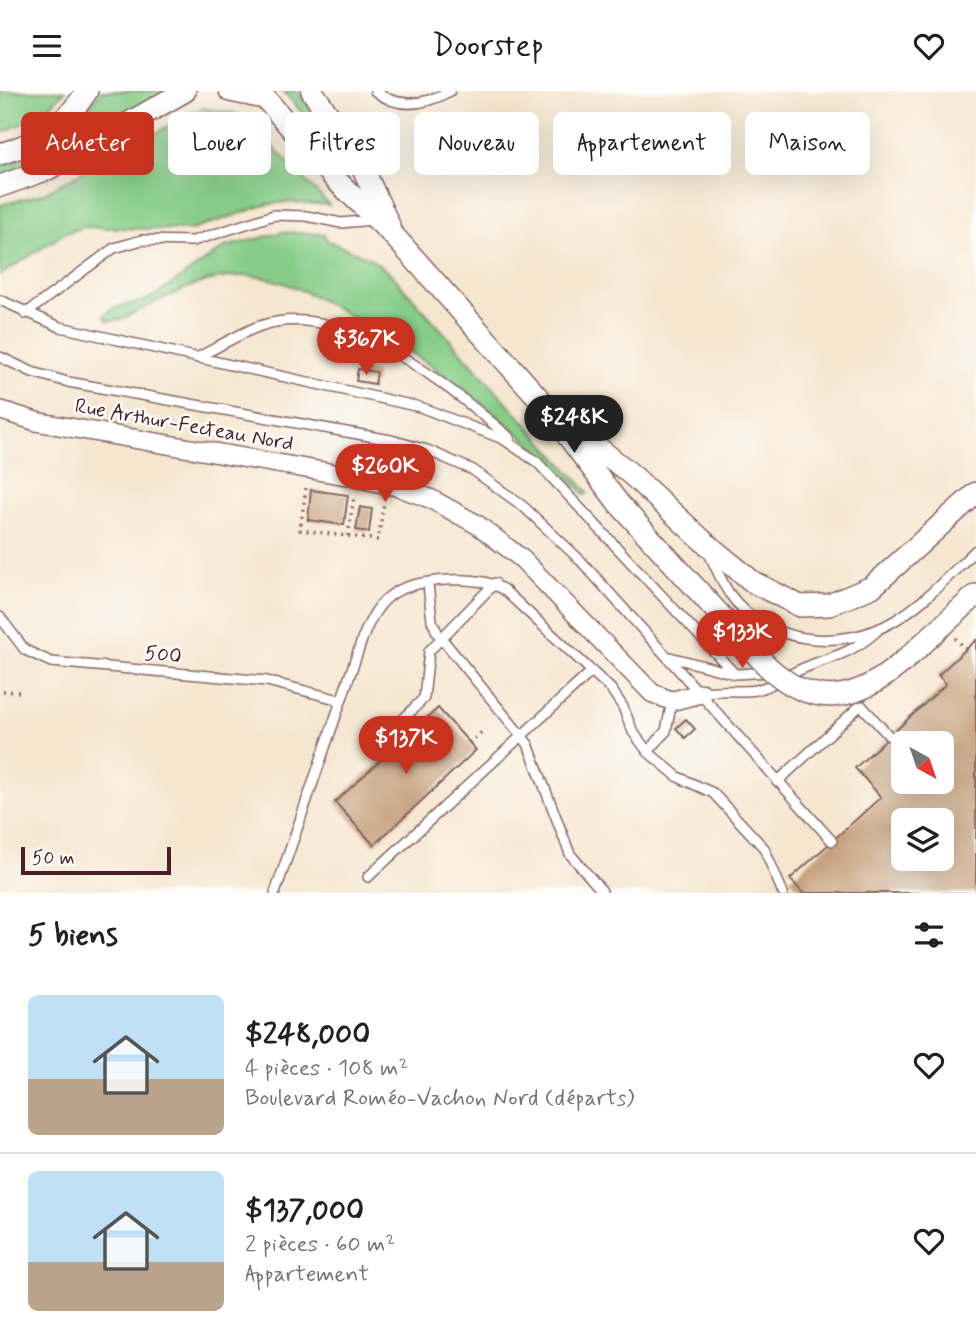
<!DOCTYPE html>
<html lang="fr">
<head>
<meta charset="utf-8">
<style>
  body { margin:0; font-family:Mynerve,sans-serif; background:#f6f6f6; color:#202124; height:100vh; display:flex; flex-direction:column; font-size:26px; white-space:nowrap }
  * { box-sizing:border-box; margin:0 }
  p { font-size:23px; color:#757577 }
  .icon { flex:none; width:38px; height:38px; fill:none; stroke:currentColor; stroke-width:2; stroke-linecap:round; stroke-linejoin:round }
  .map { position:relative; height:802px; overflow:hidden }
  .panel { display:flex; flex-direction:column; background:#fff; flex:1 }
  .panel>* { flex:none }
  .guide { position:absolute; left:21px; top:21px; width:934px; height:63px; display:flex; gap:14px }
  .needle { width:46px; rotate:140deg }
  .buttons { position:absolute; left:891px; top:640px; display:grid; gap:14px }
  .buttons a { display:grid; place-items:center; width:63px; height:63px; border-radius:10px; background:#fff; box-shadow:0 7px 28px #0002; font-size:35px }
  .scale { position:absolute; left:21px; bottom:18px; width:150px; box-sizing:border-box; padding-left:7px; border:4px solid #4a1f2b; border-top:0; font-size:19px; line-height:24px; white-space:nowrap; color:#4a1f2b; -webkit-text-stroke:5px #fdfcf7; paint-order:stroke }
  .price { position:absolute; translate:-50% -60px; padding:0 16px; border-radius:24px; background:#c8321e; color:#fff; font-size:23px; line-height:46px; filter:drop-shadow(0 2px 4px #0008) }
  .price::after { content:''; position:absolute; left:50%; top:42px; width:21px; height:16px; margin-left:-10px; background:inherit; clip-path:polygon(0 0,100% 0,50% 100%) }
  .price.active { background:#222; color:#fff }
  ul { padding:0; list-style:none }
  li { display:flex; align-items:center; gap:21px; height:175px; padding:0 28px }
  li+li { border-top:2px solid #e0e0e0 }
  li span { display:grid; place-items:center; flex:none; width:196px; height:140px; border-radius:10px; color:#555 }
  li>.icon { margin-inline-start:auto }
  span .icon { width:84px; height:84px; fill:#fffc; stroke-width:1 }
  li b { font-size:30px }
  h2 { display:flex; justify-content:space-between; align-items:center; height:84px; padding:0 28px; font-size:30px }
  .pill { padding:0 24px; border-radius:10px; background:#fff; box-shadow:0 7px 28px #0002; font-size:24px; line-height:63px }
  .pill.active { background:#c8321e; color:#fff }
  header { display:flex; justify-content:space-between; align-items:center; height:91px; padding:0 28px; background:#fff; font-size:32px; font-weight:600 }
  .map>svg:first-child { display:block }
  .green { fill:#87cd88; stroke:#68765a; stroke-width:2 }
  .building { fill:#c6a27e; fill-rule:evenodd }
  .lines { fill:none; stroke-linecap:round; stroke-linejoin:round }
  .service-casing { stroke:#866564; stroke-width:12 }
  .minor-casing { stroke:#866564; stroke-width:21 }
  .tertiary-casing { stroke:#866564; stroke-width:24 }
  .path { stroke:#866564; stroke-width:3.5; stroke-dasharray:2 5; stroke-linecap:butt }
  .service { stroke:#fff; stroke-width:9 }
  .minor { stroke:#fff; stroke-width:18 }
  .tertiary { stroke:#fff; stroke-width:21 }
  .tertiary-bridge-casing { stroke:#866564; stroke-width:24; stroke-linecap:butt }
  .tertiary-bridge { stroke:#fff; stroke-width:21 }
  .labels { text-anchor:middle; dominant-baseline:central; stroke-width:5; stroke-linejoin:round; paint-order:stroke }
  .street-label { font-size:21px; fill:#4a1f2b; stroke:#fdfcf7 }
</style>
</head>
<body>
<header><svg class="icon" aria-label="menu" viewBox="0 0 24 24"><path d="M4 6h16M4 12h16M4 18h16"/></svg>Doorstep<svg class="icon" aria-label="heart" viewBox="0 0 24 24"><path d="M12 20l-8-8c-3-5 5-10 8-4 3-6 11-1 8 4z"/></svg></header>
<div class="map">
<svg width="976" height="802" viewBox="0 0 976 802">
  <rect width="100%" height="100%" fill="#fdfcf7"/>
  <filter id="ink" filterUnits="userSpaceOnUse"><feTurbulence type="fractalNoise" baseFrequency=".0143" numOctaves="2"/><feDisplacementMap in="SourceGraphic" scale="14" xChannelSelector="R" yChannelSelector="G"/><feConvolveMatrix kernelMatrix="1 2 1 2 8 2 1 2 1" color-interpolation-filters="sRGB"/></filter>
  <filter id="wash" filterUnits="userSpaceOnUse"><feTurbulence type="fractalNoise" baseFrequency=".00686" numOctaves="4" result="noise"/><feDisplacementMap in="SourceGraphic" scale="28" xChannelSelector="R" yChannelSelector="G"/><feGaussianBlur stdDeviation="1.57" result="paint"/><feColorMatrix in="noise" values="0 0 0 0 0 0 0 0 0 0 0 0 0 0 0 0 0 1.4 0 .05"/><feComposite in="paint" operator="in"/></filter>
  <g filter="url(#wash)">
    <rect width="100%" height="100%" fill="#f5e6cf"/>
    <path class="green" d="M0 0H65L42 23 0 43Z
      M101 0H167L38 75 0 87V75C48 59 73 42 101 0Z
      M283 0H297L324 37 319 41Z
      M202 17 235 22 253 35 329 114 286 111 265 114 191 139 84 136 65 142 0 184V114L42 103Z
      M283 141 324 143 326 149 369 167 390 182 588 401 585 404C513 332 435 271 345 222 315 206 286 188 252 185 204 182 164 208 122 228L108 230 104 225 113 217 144 210 158 203 225 156Z"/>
    <g id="blocks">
      <path class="building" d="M358 278 377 281 375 293 356 290Z
        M311 399 348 404 344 434 308 429Z
        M360 416 372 418 369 441 356 439Z
        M976 549V802H803L790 788 881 706 855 677 946 593 938 584ZM903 653H942V691H903ZM903 730H942V768H903Z
        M438 617 476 659 374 754 335 711Z
        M686 628 695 638 685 647 676 637Z"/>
    </g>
  </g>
  <g filter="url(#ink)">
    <use href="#blocks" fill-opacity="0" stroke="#866564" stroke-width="2"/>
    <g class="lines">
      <g class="service-casing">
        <path id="service" d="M375 0C399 19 425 14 450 0
          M0 209 60 236 420 316 503 348 537 371 735 583
          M25 223 114 157 142 149 193 150 274 124 306 125 341 132 372 129
          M0 266 32 281 68 291 391 349 427 359 473 379 524 416 581 470 832 750
          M197 267C218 256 238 243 260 235 344 206 451 297 510 347
          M709 463C716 476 721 490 729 502 766 554 842 561 894 530 925 512 950 483 976 459
          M428 493 432 530 438 543 528 653 570 763 602 800
          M0 526 25 559 51 571 267 590 340 609
          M670 566 735 583 768 581
          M702 602C720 597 737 602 756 599 770 596 782 588 795 581 828 565 846 567 877 540
          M384 648 424 607 429 560 495 492
          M648 661 666 640 672 610
          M777 691 861 614 889 645
          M368 786 592 580
          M275 802 363 546C370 529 378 512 394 502 418 487 481 483 504 499L611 598 623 616 633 641 648 661 678 686 713 702 764 757 783 802"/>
      </g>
      <g class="minor-casing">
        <path id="minor" d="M0 319 38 331 349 385 399 396 431 408 478 434 522 468 652 602 672 610 702 602"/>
      </g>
      <g class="tertiary-casing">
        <path id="tertiary" d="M230 0 264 7
          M259 0 335 88 394 145 543 312 619 413
          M312 0 360 71 389 134
          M0 63C36 53 67 32 87 0
          M0 95 48 78 185 0
          M566 331 632 384 702 449 753 491 800 515 829 514 872 496 976 402
          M906 568 976 504"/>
      </g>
      <path class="path" d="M306 397 300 439 378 449 384 411
        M348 445 354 405
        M955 547 966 558
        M3 600 21 601
        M469 652 485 638"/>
      <use href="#service" class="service"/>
      <use href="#minor" class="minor"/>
      <use href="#tertiary" class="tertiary"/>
      <g class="tertiary-bridge-casing">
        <path id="tertiary-bridge" d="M619 413 764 572C813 621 858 611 906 568"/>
      </g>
      <use href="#tertiary-bridge" class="tertiary-bridge"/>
    </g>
  </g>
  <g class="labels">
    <g class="street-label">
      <text transform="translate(184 334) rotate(10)">Rue Arthur-Fecteau Nord</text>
      <text transform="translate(163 564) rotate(5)">500</text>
    </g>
  </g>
</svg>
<div class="buttons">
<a><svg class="needle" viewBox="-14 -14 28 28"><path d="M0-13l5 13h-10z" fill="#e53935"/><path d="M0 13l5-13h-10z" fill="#757577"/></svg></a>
<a><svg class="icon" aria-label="layers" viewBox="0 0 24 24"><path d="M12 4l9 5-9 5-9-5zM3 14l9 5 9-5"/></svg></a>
</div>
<div class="scale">50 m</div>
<b class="price" style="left:366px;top:286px">$367K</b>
<b class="price active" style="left:574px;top:364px">$248K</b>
<b class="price" style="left:385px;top:413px">$260K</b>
<b class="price" style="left:742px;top:579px">$133K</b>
<b class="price" style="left:406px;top:685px">$137K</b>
<div class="guide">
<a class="pill active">Acheter</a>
<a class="pill">Louer</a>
<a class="pill">Filtres</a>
<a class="pill">Nouveau</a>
<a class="pill">Appartement</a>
<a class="pill">Maison</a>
</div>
</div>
<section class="panel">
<h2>5 biens<svg class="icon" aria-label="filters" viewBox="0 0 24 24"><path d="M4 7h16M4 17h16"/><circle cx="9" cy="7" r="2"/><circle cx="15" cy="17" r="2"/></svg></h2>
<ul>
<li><span style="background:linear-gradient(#bfe0f5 60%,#b9a48a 0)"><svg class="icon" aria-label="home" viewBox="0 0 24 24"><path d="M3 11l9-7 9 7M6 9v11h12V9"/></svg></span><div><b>$248,000</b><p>4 pièces · 108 m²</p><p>Boulevard Roméo-Vachon Nord (départs)</p></div><svg class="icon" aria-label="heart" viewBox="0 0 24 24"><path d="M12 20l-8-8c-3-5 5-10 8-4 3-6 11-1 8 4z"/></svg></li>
<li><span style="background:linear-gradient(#bfe0f5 65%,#b9a48a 0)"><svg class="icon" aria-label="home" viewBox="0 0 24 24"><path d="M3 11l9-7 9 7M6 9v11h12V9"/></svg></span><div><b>$137,000</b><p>2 pièces · 60 m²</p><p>Appartement</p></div><svg class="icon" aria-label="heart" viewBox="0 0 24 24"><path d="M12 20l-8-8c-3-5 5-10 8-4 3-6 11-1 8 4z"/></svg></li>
</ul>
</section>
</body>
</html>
